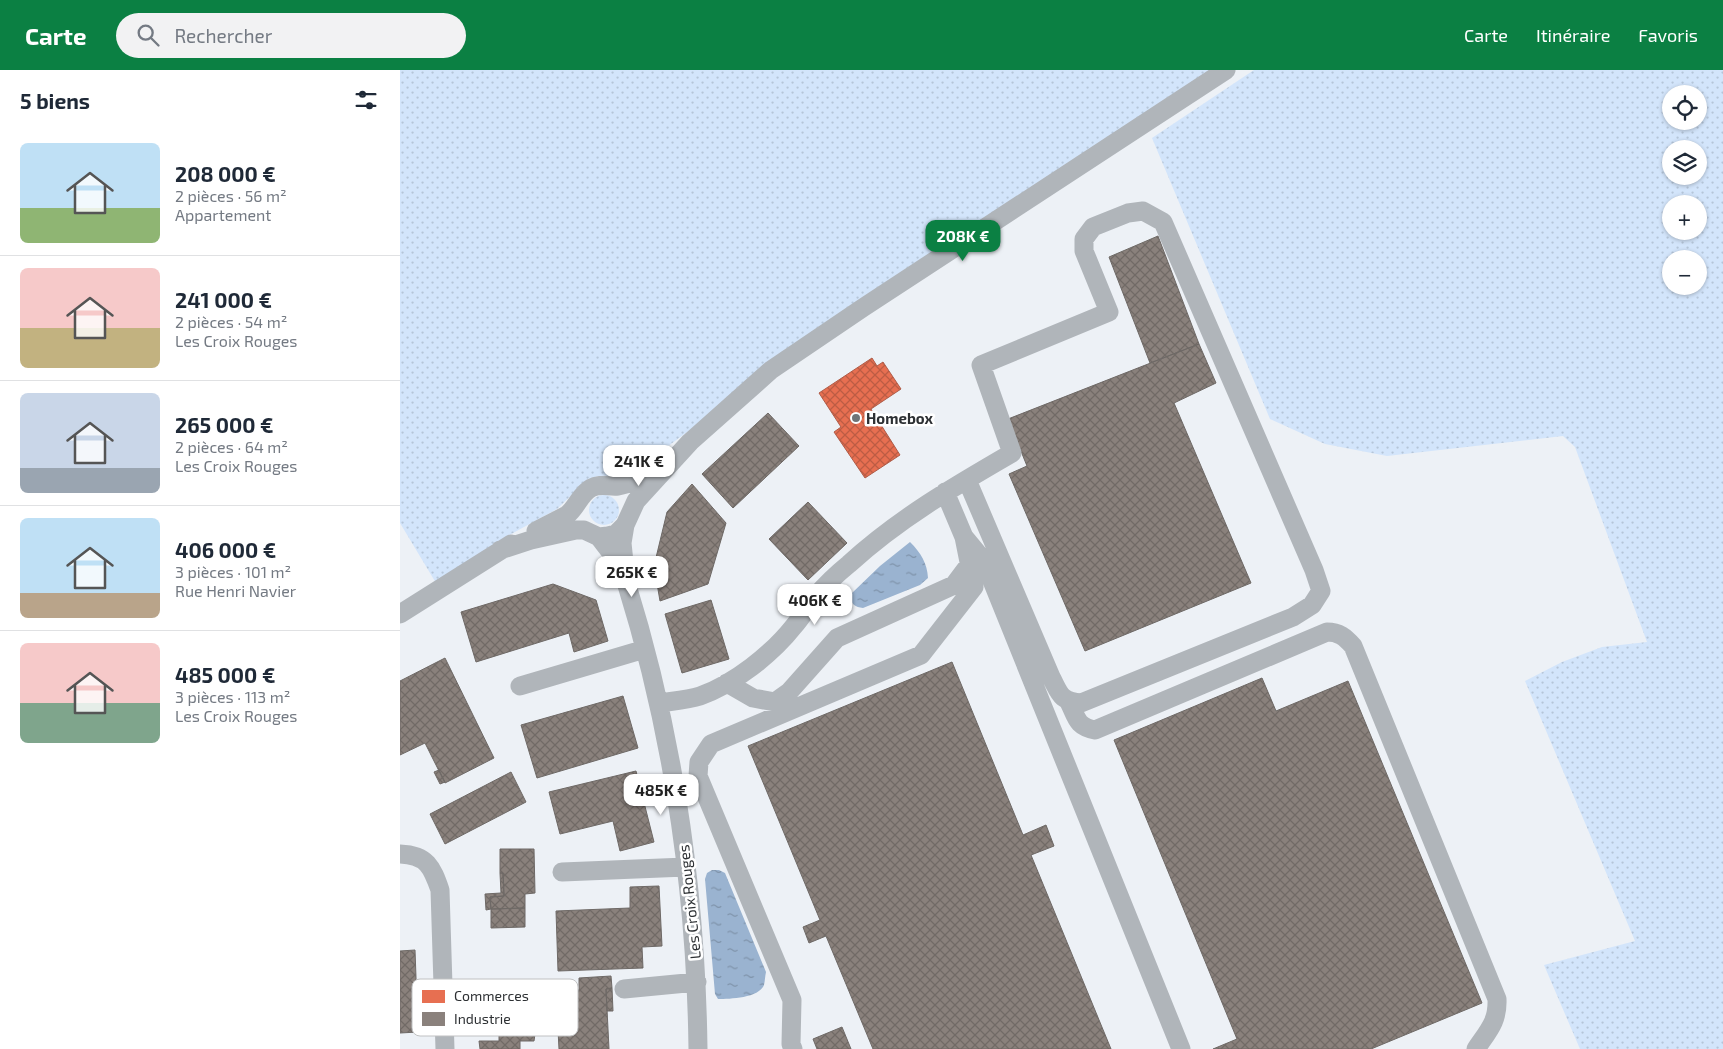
<!DOCTYPE html>
<html lang="fr">
<head>
<meta charset="utf-8">
<style>
  body { margin:0; font-family:"Exo 2",sans-serif; background:#f2f2f3; color:#1f2937; height:100vh; display:flex; flex-direction:column; font-size:19px; white-space:nowrap }
  * { box-sizing:border-box; margin:0 }
  p { font-size:16px; color:#747a83 }
  .icon { flex:none; width:28px; height:28px; fill:none; stroke:currentColor; stroke-width:2; stroke-linecap:round; stroke-linejoin:round }
  .map { position:relative; flex:1; overflow:hidden }
  .drawer { display:flex; flex-direction:column; background:#fff; width:400px }
  .drawer>* { flex:none }
  .controls { position:absolute; left:1262px; top:15px; display:grid; gap:10px }
  .controls a { display:grid; place-items:center; width:45px; height:45px; border-radius:50%; background:#fff; box-shadow:0 1px 4px #0004; font-size:25px }
  .price { position:absolute; translate:-50% -42px; padding:0 11px; border-radius:10px; background:#fff; color:#222; font-size:16px; line-height:32px; filter:drop-shadow(0 1px 2px #0008) }
  .price::after { content:''; position:absolute; left:50%; top:30px; width:15px; height:11px; margin-left:-8px; background:inherit; clip-path:polygon(0 0,100% 0,50% 100%) }
  .price.active { background:#0b8043; color:#fff }
  ul { padding:0; list-style:none }
  li { display:flex; align-items:center; gap:15px; height:125px; padding:0 20px }
  li+li { border-top:1px solid #e0e1e3 }
  li span { display:grid; place-items:center; flex:none; width:140px; height:100px; border-radius:8px; color:#555 }
  li>.icon { margin-inline-start:auto }
  span .icon { width:60px; height:60px; fill:#fffc; stroke-width:1 }
  li b { font-size:21px }
  h2 { display:flex; justify-content:space-between; align-items:center; height:60px; padding:0 20px; font-size:21px }
  header { display:flex; align-items:center; gap:30px; box-sizing:border-box; height:70px; padding:0 25px; background:#0b8043; color:#fff }
  header strong { font-size:24px }
  nav { display:flex; gap:28px; margin-inline-start:auto; font-size:18px }
  .search { width:350px; height:45px; background:#f2f2f3; display:flex; align-items:center; gap:12px; box-sizing:border-box; padding:0 18px; border-radius:28px; color:#747a83; font-size:19px }
  main { display:flex; flex:1; min-height:0 }
  .map>svg:first-child { display:block }
  .grass { fill:url(#grass-dots); fill-rule:evenodd }
  .water { fill:url(#water-ripples) }
  .shops { fill:url(#shops-cross-hatch); stroke:#af5c48 }
  .industry { fill:url(#industry-cross-hatch); stroke:#6e6966 }
  .lines { fill:none; stroke-linecap:round; stroke-linejoin:round }
  .minor { stroke:#b0b5ba; stroke-width:19 }
  .poi-dot { fill:#707477; stroke:#fff; stroke-width:2 }
  .labels { text-anchor:middle; dominant-baseline:central; stroke-width:5; stroke-linejoin:round; paint-order:stroke }
  .poi-label { font-size:15px; font-weight:bold; fill:#2d3033; stroke:#fff; text-anchor:start }
  .street-label { font-size:15px; fill:#2d3033; stroke:#fff }
  .key { fill:#fff; stroke:#c0c1c2; stroke-width:1 }
  .key-label { font-size:14px; fill:#2d3033 }
</style>
</head>
<body>
<header>
<strong>Carte</strong>
<div class="search"><svg class="icon" aria-label="search" viewBox="0 0 24 24"><circle cx="10" cy="10" r="6"/><path d="M15 15l6 6"/></svg>Rechercher</div>
<nav><a>Carte</a><a>Itinéraire</a><a>Favoris</a></nav>
</header>
<main>
<section class="drawer">
<h2>5 biens<svg class="icon" aria-label="filters" viewBox="0 0 24 24"><path d="M4 7h16M4 17h16"/><circle cx="9" cy="7" r="2"/><circle cx="15" cy="17" r="2"/></svg></h2>
<ul>
<li><span style="background:linear-gradient(#bfe0f5 65%,#8fb573 0)"><svg class="icon" aria-label="home" viewBox="0 0 24 24"><path d="M3 11l9-7 9 7M6 9v11h12V9"/></svg></span><div><b>208 000 €</b><p>2 pièces · 56 m²</p><p>Appartement</p></div></li>
<li><span style="background:linear-gradient(#f6c9c9 60%,#c2b280 0)"><svg class="icon" aria-label="home" viewBox="0 0 24 24"><path d="M3 11l9-7 9 7M6 9v11h12V9"/></svg></span><div><b>241 000 €</b><p>2 pièces · 54 m²</p><p>Les Croix Rouges</p></div></li>
<li><span style="background:linear-gradient(#c9d6e8 75%,#9aa5b1 0)"><svg class="icon" aria-label="home" viewBox="0 0 24 24"><path d="M3 11l9-7 9 7M6 9v11h12V9"/></svg></span><div><b>265 000 €</b><p>2 pièces · 64 m²</p><p>Les Croix Rouges</p></div></li>
<li><span style="background:linear-gradient(#bfe0f5 75%,#b9a48a 0)"><svg class="icon" aria-label="home" viewBox="0 0 24 24"><path d="M3 11l9-7 9 7M6 9v11h12V9"/></svg></span><div><b>406 000 €</b><p>3 pièces · 101 m²</p><p>Rue Henri Navier</p></div></li>
<li><span style="background:linear-gradient(#f6c9c9 60%,#7fa58c 0)"><svg class="icon" aria-label="home" viewBox="0 0 24 24"><path d="M3 11l9-7 9 7M6 9v11h12V9"/></svg></span><div><b>485 000 €</b><p>3 pièces · 113 m²</p><p>Les Croix Rouges</p></div></li>
</ul>
</section>
<div class="map">
<svg width="1323" height="979" viewBox="0 0 1323 979">
  <defs>
    <pattern id="grass-dots" width="8" height="8" patternUnits="userSpaceOnUse" patternTransform="scale(1.25)"><rect width="8" height="8" fill="#d3e5fb"/><path d="M2 2h.1M6 6h.1" fill="none" stroke="#b5c5d8" stroke-width="1.8" stroke-linecap="round"/></pattern>
    <pattern id="water-ripples" width="26" height="14" patternUnits="userSpaceOnUse" patternTransform="scale(1.25)"><rect width="26" height="14" fill="#9ab3d0"/><path d="M2 4q2-2 4 0t4 0M15 11q2-2 4 0t4 0" fill="none" stroke="#7e92a9"/></pattern>
    <pattern id="shops-cross-hatch" width="8" height="8" patternUnits="userSpaceOnUse" patternTransform="scale(1.25)"><rect width="8" height="8" fill="#e76f51"/><path d="M0 0l8 8M0 8l8-8" fill="none" stroke="#bc5c44"/></pattern>
    <pattern id="industry-cross-hatch" width="8" height="8" patternUnits="userSpaceOnUse" patternTransform="scale(1.25)"><rect width="8" height="8" fill="#8a817c"/><path d="M0 0l8 8M0 8l8-8" fill="none" stroke="#716a66"/></pattern>
  </defs>
  <rect width="100%" height="100%" fill="#edf1f6"/>
  <path class="grass" d="M0 0H826L371 300 233 402 223 405 198 406 188 409 157 439 104 468 39 518 0 453Z
    M854 0H1323V979H1180L1144 895 1235 871 1125 611 1162 592 1202 577 1247 572 1175 377 1163 366 987 386 925 374 870 349 752 68ZM1271 24H1299V51H1271ZM1271 79H1299V106H1271ZM1271 134H1299V161H1271ZM1271 189H1299V216H1271Z
    M189 440a15 15 0 1 1 30 0a15 15 0 1 1-30 0Z"/>
  <path class="water" d="M510 472C521 483 527 493 528 508L520 515 463 538C453 537 449 532 452 523L480 496Z
    M312 800H319L325 803 366 902C365 906 365 911 364 915 359 928 330 929 318 929L315 924 305 809 307 803Z"/>
  <path class="shops" d="M472 288 477 296 483 292 501 319 471 339 500 385 465 408 434 362 441 357 419 323Z"/>
  <path class="industry" d="M758 166 799 274 750 293 709 187Z
    M799 274 816 313 774 333 851 513 685 581 609 404 627 396 608 349Z
    M368 343 399 376 333 438 302 404Z
    M292 414 326 453 308 514 260 531 254 496 267 442Z
    M408 432 447 473 408 510 369 469Z
    M153 514 196 530 208 571 174 582 169 563 76 592 61 542Z
    M311 530 329 589 282 603 265 544Z
    M45 588 94 688 45 713 25 673 0 685V611Z
    M552 592 623 765 646 755 654 776 631 785 711 979H473L426 866 409 873 403 857 420 850 348 676Z
    M862 608 876 641 948 611 1082 933 971 979H813L837 969 714 670Z
    M223 626 238 678 137 708 121 655Z
    M39 700 45 712 40 714 34 702Z
    M236 701 254 772 220 781 213 751 160 764 149 722Z
    M111 702 126 732 45 774 30 744Z
    M100 779H134L135 823 125 824V838L91 839 90 827 104 826 103 803H100Z
    M100 803H103L104 826 90 827 91 839 86 840 85 824 101 823Z
    M259 816 262 876 242 877 243 898 158 901 156 841 230 838V817Z
    M125 838V857L91 858V839Z
    M15 880 18 962 0 963V881Z
    M211 906 212 918 206 919 209 979H159L156 921 179 920V908Z
    M212 918 213 941H207L206 919Z
    M140 957 139 961 135 964 134 971H120V979H80L79 971H99V965H94L84 959Z
    M442 957 451 979H417L413 969Z"/>
  <g class="lines">
    <path class="minor" d="M136 461 167 445C177 437 180 424 191 418 200 413 209 417 218 416 234 414 247 402 260 393
      M199 467 212 484 226 512 222 473 225 455
      M565 468 584 491 781 979
      M100 480 131 470 176 460H184L199 467 208 466 216 464 225 455 236 431 290 372 371 300 464 237 826 0
      M226 512C273 663 296 821 298 979
      M0 544 111 474
      M327 613 353 628 386 634
      M120 616 245 579
      M375 632 389 622 437 568 554 515 569 495
      M669 632C677 648 676 656 695 660L927 562C939 562 945 567 953 576L1097 929C1098 952 1088 961 1076 979
      M259 633C272 631 288 630 300 626 334 614 372 584 394 556 402 547 409 535 416 526 426 514 438 503 449 494 498 449 555 416 612 383L581 295 709 242 684 181V169L693 157 728 143 743 141 763 152 914 500 921 521 912 535 893 547 681 633C660 631 660 624 651 607L567 410
      M0 784C27 785 32 797 40 820L45 979
      M162 802 286 797
      M224 919 297 912
      M393 979 391 974 392 930 298 706 299 692 311 674 521 585 574 517 564 467 545 422"/>
  </g>
  <circle class="poi-dot" cx="456" cy="348" r="5"/>
  <g class="labels">
    <g class="poi-label">
      <text x="466" y="348">Homebox</text>
    </g>
    <g class="street-label">
      <text transform="translate(289 832) rotate(-96)">Les Croix Rouges</text>
    </g>
  </g>
  <rect x="12" y="909" width="166" height="57" rx="8" class="key"/>
  <rect x="22" y="920" width="23" height="13" fill="#e76f51"/>
  <rect x="22" y="942" width="23" height="14" fill="#8a817c"/>
  <g class="key-label">
    <text x="54" y="931">Commerces</text>
    <text x="54" y="954">Industrie</text>
  </g>
</svg>
<div class="controls">
<a><svg class="icon" aria-label="locate" viewBox="0 0 24 24"><circle cx="12" cy="12" r="6"/><path d="M12 2v4M12 18v4M2 12h4M18 12h4"/></svg></a>
<a><svg class="icon" aria-label="layers" viewBox="0 0 24 24"><path d="M12 4l9 5-9 5-9-5zM3 14l9 5 9-5"/></svg></a>
<a>+</a>
<a>−</a>
</div>
<b class="price active" style="left:563px;top:192px">208K €</b>
<b class="price" style="left:239px;top:417px">241K €</b>
<b class="price" style="left:232px;top:528px">265K €</b>
<b class="price" style="left:415px;top:556px">406K €</b>
<b class="price" style="left:261px;top:746px">485K €</b>
</div>
</main>
</body>
</html>
